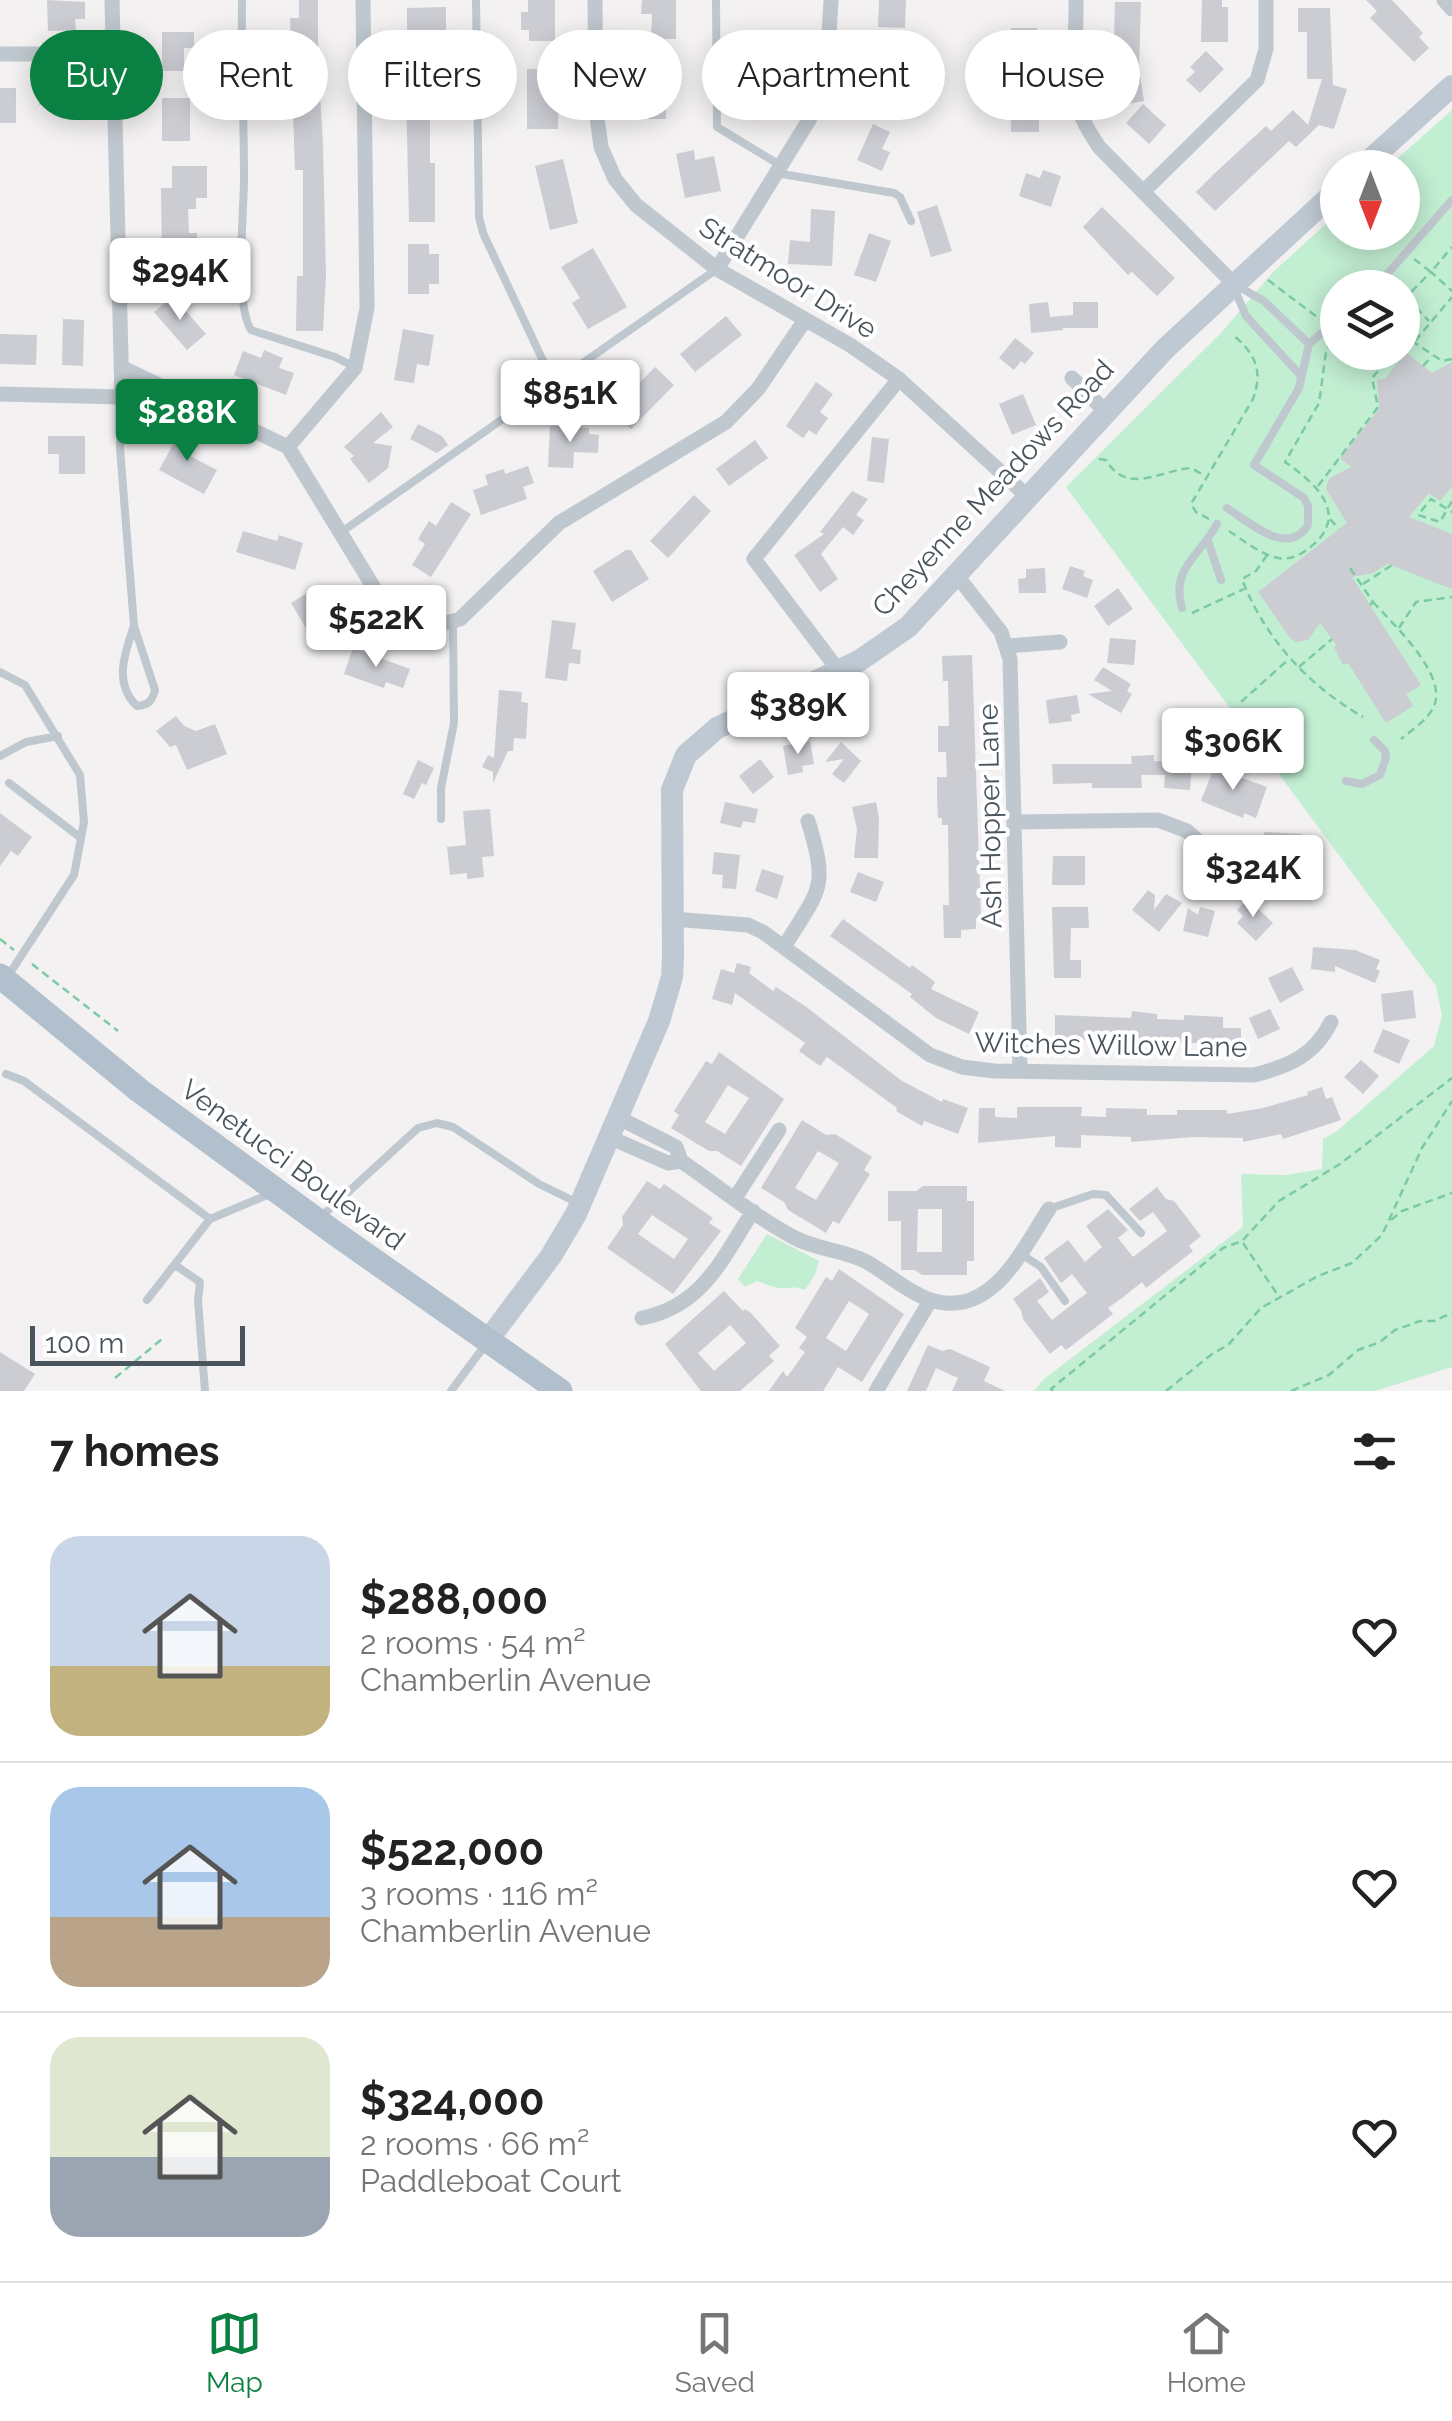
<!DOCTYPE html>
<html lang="en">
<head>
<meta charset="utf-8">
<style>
  body { margin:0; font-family:Raleway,sans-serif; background:#f2f2f2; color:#222; height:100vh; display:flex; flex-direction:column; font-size:38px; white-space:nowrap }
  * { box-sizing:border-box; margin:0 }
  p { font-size:32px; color:#767676 }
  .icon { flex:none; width:55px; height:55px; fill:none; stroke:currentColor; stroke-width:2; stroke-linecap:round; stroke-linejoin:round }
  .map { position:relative; height:1391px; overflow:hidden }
  .details { display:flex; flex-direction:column; background:#fff; flex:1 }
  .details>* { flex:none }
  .hud { position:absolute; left:30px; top:30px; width:1392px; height:90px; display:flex; gap:20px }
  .needle { width:65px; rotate:180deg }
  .tools { position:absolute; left:1320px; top:150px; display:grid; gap:20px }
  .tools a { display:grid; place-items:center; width:100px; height:100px; border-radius:50%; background:#fff; box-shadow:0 5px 25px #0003; font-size:50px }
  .scale { position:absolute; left:30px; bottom:25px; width:215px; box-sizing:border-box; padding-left:10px; border:5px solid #49545d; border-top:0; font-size:28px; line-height:35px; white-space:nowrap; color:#49545d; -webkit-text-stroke:8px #fff; paint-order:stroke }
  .price { position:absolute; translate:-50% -85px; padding:0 22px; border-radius:10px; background:#fff; color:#222; font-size:32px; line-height:65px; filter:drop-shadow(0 2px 5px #0008) }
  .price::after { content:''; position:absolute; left:50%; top:60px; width:30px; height:22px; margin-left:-15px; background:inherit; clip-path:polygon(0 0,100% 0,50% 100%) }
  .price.selected { background:#0b8043; color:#fff }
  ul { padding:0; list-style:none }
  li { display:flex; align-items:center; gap:30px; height:250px; padding:0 50px }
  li+li { border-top:2px solid #e0e0e0 }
  li span { display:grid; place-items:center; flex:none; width:280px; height:200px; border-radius:30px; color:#555 }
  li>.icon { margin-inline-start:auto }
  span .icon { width:120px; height:120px; fill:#fffc; stroke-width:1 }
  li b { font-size:42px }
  h2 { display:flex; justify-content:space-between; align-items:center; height:120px; padding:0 50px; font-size:42px }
  .pill { padding:0 35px; border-radius:45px; background:#fff; box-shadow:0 5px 25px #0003; font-size:35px; line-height:90px }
  .pill.selected { background:#0b8043; color:#fff }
  .tabs { display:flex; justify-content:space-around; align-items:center; height:140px; border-top:2px solid #e0e0e0; background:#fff; font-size:28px; color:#767676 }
  .tabs a { display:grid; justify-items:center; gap:5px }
  .tabs .selected { color:#0b8043 }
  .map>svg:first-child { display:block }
  .green { fill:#c2eed2; fill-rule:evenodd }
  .building { fill:#cbcdd3; fill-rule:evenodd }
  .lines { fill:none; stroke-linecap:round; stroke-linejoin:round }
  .path { stroke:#7bcba2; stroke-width:2.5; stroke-dasharray:8 5; stroke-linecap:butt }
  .lane { stroke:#bfc8ce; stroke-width:8 }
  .street { stroke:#bfc8ce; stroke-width:15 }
  .secondary { stroke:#bfc9d3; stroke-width:22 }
  .primary { stroke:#b2c0ce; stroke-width:25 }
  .labels { text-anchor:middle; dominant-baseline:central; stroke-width:8; stroke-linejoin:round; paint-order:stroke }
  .street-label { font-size:28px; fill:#49545d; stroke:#fff }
</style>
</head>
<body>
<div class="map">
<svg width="1452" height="1391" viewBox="0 0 1452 1391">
  <rect width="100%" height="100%" fill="#f3f1f1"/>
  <path class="green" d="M1452 110V1367L1375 1391H1034L1044 1379 1243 1227 1241 1174 1286 1175 1322 1169 1323 1139 1337 1131 1434 1046 1442 1016 1436 986 1066 487 1221 333 1273 272 1337 214 1338 232H1402V168L1388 167ZM1338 288H1402V352H1338Z
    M767 1234 819 1261 815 1275 805 1290 795 1287C780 1291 772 1286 757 1281L745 1287 738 1279Z"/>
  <path class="building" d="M47 0 85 2V19H75L76 30 48 31Z
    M299 0H318V63H314V92H320L323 145 326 276 323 331H296L297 276H303V170H295L290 18H299Z
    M528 0H555V41H529V30H521V12H528Z
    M642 0H676V39H651L652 14H641Z
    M879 0H906L905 28 878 27Z
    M1202 0H1222V7H1228V42H1201Z
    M1366 0H1392L1423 33 1419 37 1429 48 1414 62 1370 18 1377 11Z
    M1115 2H1141L1139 69 1144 101 1119 106 1113 75Z
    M446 7V48L407 49V8Z
    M1298 8H1330L1333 85 1347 89 1334 129 1319 125 1296 147 1289 141 1215 211 1196 192 1215 173 1266 126 1271 131 1293 110 1308 125 1322 79H1307V32H1298Z
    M1011 28H1037V65H1011Z
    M162 32H194V48H184V71H162Z
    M762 38 792 45 781 98 750 90Z
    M450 46H469L468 98H437V76H450Z
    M890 48 910 49 912 99H880V81H889Z
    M1206 51 1224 69 1200 93 1186 80 1195 72 1190 67Z
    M527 69H560L558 129H527Z
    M642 70H666V119H642Z
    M39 85H84V105H39Z
    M0 88H16V123H0Z
    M406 90H430V163H435V222H409Z
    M162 98H190V141H162Z
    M1011 100H1039V132H1011Z
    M1143 104 1166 125 1149 144 1126 123Z
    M873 124 890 132 882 149 890 152 882 171 857 160Z
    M694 150 695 160 714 156 721 191 685 198 676 154Z
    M563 159 578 223 550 230 535 166Z
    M172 166H207V198H196V209H188L189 233H197V246H189L190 265H162L161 188H172Z
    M1043 170 1061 176 1051 207 1019 196 1026 173 1040 178Z
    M937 205 952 251 931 257 917 212Z
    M1102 207 1175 278 1157 296 1132 272 1128 275 1083 227Z
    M811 209 835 211 832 266 788 264 790 240 810 242Z
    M869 233 891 241 876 282 854 275Z
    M408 244H429V254H439V284H429V294H408Z
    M593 248 627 307 588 329 572 303 580 298 561 267Z
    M173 296 206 334 187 350 154 312Z
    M1048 302 1050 317 1073 315V302H1098V328H1063V330L1031 333 1029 304Z
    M726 316 742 335 695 372 680 354Z
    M63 319 84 320 83 366 62 365Z
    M403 329 434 335 429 366 417 364 414 383 394 380Z
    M0 334 37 335 36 365 0 364Z
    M1015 338 1034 353 1025 364 1021 361 1014 370 999 358Z
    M264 350 283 358 279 368 294 373 286 395 234 375 243 351 261 358Z
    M1406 352 1432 373 1452 362V486L1440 501 1429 493 1409 517 1452 534V589L1388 564 1373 573 1352 577 1421 685 1406 694 1413 706 1386 723 1348 663 1343 665 1334 647 1337 646 1320 623 1308 640 1296 642 1291 639 1258 592 1347 523 1326 489 1327 484 1330 478 1351 467 1340 458 1379 409 1377 380 1386 378Z
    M655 367 674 385 631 429 612 411Z
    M816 382 833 394 820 412 828 418 816 435 809 430 803 438 786 426Z
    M1023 394 1036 425 1012 435 999 404Z
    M381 412 393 427 373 443 392 446 388 468 369 483 350 459 354 456 344 447Z
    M418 424 442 436 448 445 437 453 410 439Z
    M550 426 589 428V434L599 435 598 453 574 452 573 468 548 467Z
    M181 430 199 440 190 456 217 470 204 494 159 470Z
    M48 436H85V474H59V454H48Z
    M872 437 889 439 884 483 867 481Z
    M755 440 768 458 729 486 716 469Z
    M528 466 534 483 523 487 527 499 481 515 473 490 488 485 485 475 504 469 505 474Z
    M852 491 868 499 856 515 864 520 853 535 843 527 821 554 838 579 820 592 794 555 824 534 820 532Z
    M694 495 711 511 668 558 650 541Z
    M451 502 471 514 431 577 412 565 425 544 418 539 429 521 436 526Z
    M243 531 277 541 279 535 303 543 295 570 236 552Z
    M626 550H631L649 579 612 602 593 571Z
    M1070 566 1085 571 1083 576 1093 580 1087 598 1062 589Z
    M1045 568 1046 593H1019L1018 579 1026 578V569Z
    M320 585 348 622 315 643 291 603Z
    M1118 588 1133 609 1108 626 1094 606Z
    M552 620 576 623 572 649 581 650 580 664 569 663 567 681 545 678Z
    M1110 638 1136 640 1134 665 1107 663Z
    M353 648 410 669 403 688 386 682 384 688 344 674Z
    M972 655 981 918H976V929L961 930V938H944L943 905H949L948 825H942V818H938L937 797V777H947L946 752H938V726H949L948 681H943L942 656Z
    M1103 667 1131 684 1127 691 1132 694 1121 713 1088 694 1112 691 1094 680Z
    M499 690 522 692 521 702 528 703 526 739 514 738 513 751H508L493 783V772L482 767 488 755 494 758Z
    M1077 695 1080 713 1071 715 1072 721 1049 724 1046 700Z
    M176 716 184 726 196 731 215 724 227 754 187 770 176 745 170 747 156 731Z
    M810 741 814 764 802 766 803 772 788 775 783 746Z
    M841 742 861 761 844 783 832 774 844 759 825 762Z
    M1154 755V761L1192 764 1190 790 1164 788 1165 775H1141L1142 788H1092V783L1053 784 1052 764H1132L1131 756Z
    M760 759 774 777 753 794 739 776Z
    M418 760 434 768 426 785 422 783 414 799 403 794Z
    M1216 762 1236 770 1234 775 1267 787 1256 818 1244 813 1243 818 1201 801Z
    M725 802 758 809 755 823 743 821 741 828 720 823Z
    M876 802 879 818 878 858H854L857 829 852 807Z
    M490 809 494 856 482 857 484 877 467 879V873L450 875 447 847 466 845 463 811Z
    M0 813 32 837 18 856 11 851 0 866Z
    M1264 832 1302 834 1301 860 1292 859 1291 896 1272 895V884H1265L1269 846H1263Z
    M714 852 740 855 736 889 722 888 723 875 712 874Z
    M1053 856H1085V885H1052Z
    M762 869 784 876 777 899 755 891Z
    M858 872 884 882 876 902 850 892Z
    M1148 890 1155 895 1154 910 1166 894 1182 903 1159 932 1132 910Z
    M1246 901H1250L1273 923 1256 941 1237 923 1243 916 1237 910Z
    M1052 907H1088L1089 928H1071L1070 960H1081V978H1054Z
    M1200 907 1215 911 1208 937 1183 931 1188 908 1198 915Z
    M843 919 910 968 912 965 935 982 931 989 979 1012 969 1034 936 1018 910 997 912 994 830 936Z
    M1313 947 1355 950 1380 960 1376 969 1380 971 1375 983 1335 966V972L1311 969Z
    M737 963 751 967 749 973 773 991 776 987 805 1006 902 1081 942 1102 943 1099 968 1108 958 1134 924 1121 922 1126 896 1111 897 1108 827 1057 820 1066 799 1051 805 1043 735 993 732 1005 712 999 721 969 734 973Z
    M1292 967 1304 990 1280 1003 1268 978Z
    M1413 990 1416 1018 1384 1022 1381 994Z
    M1270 1009 1280 1029 1258 1039 1249 1018Z
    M1132 1011 1157 1014V1019L1184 1020V1015L1223 1017V1028H1241V1045L1166 1042V1040L1095 1041 1055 1038V1015L1131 1018Z
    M1383 1029 1410 1040 1399 1064 1373 1052Z
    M719 1052 784 1099 741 1166 717 1151H709L671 1128 679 1115 674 1111 706 1061 712 1064ZM728 1085 749 1098 725 1134 705 1122Z
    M1361 1060 1379 1076 1363 1094 1344 1077Z
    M1322 1087 1326 1099 1332 1097 1341 1120 1283 1139 1281 1134 1243 1142V1138L1193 1137 1131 1142V1137L1081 1135V1148L1055 1147V1136L978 1143 979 1108H995V1117L1017 1118V1107H1082L1081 1116 1106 1117V1108L1147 1109V1115H1177V1110H1227V1114L1263 1108 1308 1095 1307 1092Z
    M802 1120 826 1135 835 1134 872 1157 864 1170 870 1174 839 1224 833 1221 826 1233 788 1210 784 1202 761 1188ZM818 1151 839 1163 816 1200 795 1188Z
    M647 1181 660 1189 664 1184 713 1218 709 1223 721 1231 673 1294 607 1248 623 1225 622 1217ZM652 1215 688 1239 674 1259 638 1234Z
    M923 1186H967V1201H974V1261H967V1275H922L915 1270H901V1221H888V1191H916ZM918 1209H942V1252H917Z
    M1157 1187 1166 1199 1174 1201 1201 1236 1189 1246 1193 1251 1146 1288 1142 1282 1122 1298 1108 1308 1113 1314 1066 1350 1061 1345 1050 1354 1023 1319 1021 1310 1013 1299 1040 1278 1049 1292 1037 1301 1052 1320 1070 1306 1087 1293 1072 1274 1061 1283 1044 1258 1068 1240 1085 1262 1102 1247 1086 1226 1108 1209 1128 1230 1118 1238 1133 1257 1167 1231 1153 1212 1140 1221 1129 1209Z
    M839 1269 904 1314 862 1382 838 1367 823 1391H769L783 1371 787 1377 805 1352 799 1348 807 1337 795 1328 826 1277 832 1281ZM849 1301 869 1314 846 1351 826 1338Z
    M724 1291 743 1311 745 1309 751 1313 780 1346 769 1356 774 1361 740 1391H701L665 1344ZM730 1325 746 1343 714 1371 698 1353Z
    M928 1345 942 1351 950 1349 990 1367 984 1381 1005 1391H952L958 1378 936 1368 926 1391H907Z
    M0 1352 35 1374 24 1391H0Z"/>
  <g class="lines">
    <path class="path" d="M1414 259 1431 272 1452 247
      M1268 280 1321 320
      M1407 298 1429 321
      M1402 301 1431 272 1452 291
      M1415 341 1452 297
      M1402 342 1406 337 1442 361 1452 359
      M1423 366 1432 356
      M1099 459 1106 460C1127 496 1161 470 1191 468L1205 476
      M1318 486 1378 407 1372 378 1394 352
      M1452 501 1440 522 1418 515 1431 499 1452 512
      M1209 519 1196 512 1191 504 1253 399C1263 371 1256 354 1233 335
      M1330 519 1339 529
      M1229 531C1243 540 1261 555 1278 558 1289 560 1299 556 1308 549 1352 516 1317 484 1285 462L1319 403 1326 352 1332 339
      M1267 555 1256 571 1242 579C1265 639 1308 685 1363 717
      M1350 568 1373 602 1370 605
      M1363 584 1392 565
      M1373 602C1393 624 1448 675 1434 706 1428 720 1412 730 1401 739
      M1192 613 1244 589
      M1399 628 1416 602 1452 597
      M1299 667 1332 639
      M1241 702 1289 659
      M0 939 14 950
      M32 964 118 1031
      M1391 1220 1402 1211 1452 1193
      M1243 1243 1277 1294
      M115 1378 162 1339
      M1053 1391 1051 1389 1223 1248 1242 1241 1279 1201 1340 1164 1452 1078
      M1166 1391 1212 1354 1228 1345 1261 1308 1318 1276 1352 1263 1382 1235 1422 1148 1452 1101
      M1291 1391 1329 1375 1358 1350 1380 1342 1395 1330 1420 1321H1434L1452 1313"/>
    <path class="lane" d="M242 0C241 59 244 118 244 178 244 215 234 302 251 330L335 357 353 366
      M476 0 479 217 483 233 554 384
      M716 0 717 127 780 165
      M776 173 894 193 900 197 911 221
      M1239 287 1264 301 1309 344
      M1234 288 1246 316 1301 376
      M1375 288 1452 200
      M122 397 120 448 134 626 155 690C152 701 149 705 137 706 113 684 125 652 134 626
      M1227 508C1249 522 1288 558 1308 525V506L1304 498 1254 465 1299 388 1309 344 1338 319
      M340 533 717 269
      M1208 541 1221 580
      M1182 608C1170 568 1201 555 1217 524
      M0 672 25 685 80 775 84 822 74 875 8 976
      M0 756 26 742 58 736
      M1346 781 1362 784 1380 775 1386 758 1385 751 1374 740
      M9 783 81 838
      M441 819V788L454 723 453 622
      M6 1074 24 1081 210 1219
      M1049 1209 1093 1194 1106 1195 1141 1233
      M322 1216 418 1128 437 1123 453 1127 539 1184 576 1202
      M1021 1254 1041 1267 1065 1301
      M175 1265 200 1282 198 1301 205 1391
      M147 1300 210 1219 272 1193
      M451 1391 486 1344"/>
    <path class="street" d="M595 0 596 110 601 147 615 179 636 205 717 269 850 345 899 379 1028 497
      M1076 0C1077 35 1070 78 1080 112 1084 125 1092 136 1099 147L1233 283
      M1444 0 1452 9
      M0 54H111
      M1144 191 1257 80 1266 49V0
      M717 269 809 120 826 83 831 0
      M123 368 288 447 390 614C416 625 433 628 460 619L559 523 726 422 758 389 805 320
      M1072 378 1107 413
      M0 394 122 397 112 0
      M288 447 355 368 367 308 363 0
      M958 577 1001 632 1010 659 1020 1071
      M1007 646 1060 642
      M839 671 754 559 899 379
      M1014 822 1158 820 1187 831 1216 857
      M673 919 748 925 763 932 930 1055 962 1067 994 1071 1254 1075C1289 1066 1314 1056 1331 1022
      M784 947C820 888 829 889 808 821
      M619 1118 676 1147 681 1161C718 1186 755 1217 795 1238 818 1250 845 1250 867 1262 900 1281 929 1314 970 1300 1007 1287 1029 1239 1049 1209
      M611 1138 668 1163 681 1161
      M735 1198 779 1130
      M642 1318C703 1306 722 1259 753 1211
      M876 1391 930 1301"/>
    <path class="secondary" d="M1361 168 1452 86
      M488 1340 551 1256 576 1214 659 1021 672 977 673 957 672 790 686 755 717 728 859 661 908 627 1165 349 1338 189"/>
    <path class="primary" d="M0 976 140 1091 336 1234 560 1391"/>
  </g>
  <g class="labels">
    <g class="street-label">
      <text transform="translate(788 278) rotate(32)">Stratmoor Drive</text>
      <text transform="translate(993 488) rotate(-47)">Cheyenne Meadows Road</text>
      <text transform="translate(990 816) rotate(-91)">Ash Hopper Lane</text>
      <text transform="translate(1111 1045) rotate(1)">Witches Willow Lane</text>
      <text transform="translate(293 1165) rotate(36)">Venetucci Boulevard</text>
    </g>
  </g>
</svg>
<div class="tools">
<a><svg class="needle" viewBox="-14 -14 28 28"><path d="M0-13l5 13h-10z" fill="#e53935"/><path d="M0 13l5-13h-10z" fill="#767676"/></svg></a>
<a><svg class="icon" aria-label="layers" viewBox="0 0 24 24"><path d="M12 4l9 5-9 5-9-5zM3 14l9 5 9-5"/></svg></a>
</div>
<div class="scale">100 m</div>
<b class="price" style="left:180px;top:323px">$294K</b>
<b class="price" style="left:570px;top:445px">$851K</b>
<b class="price selected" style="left:187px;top:464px">$288K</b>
<b class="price" style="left:376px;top:670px">$522K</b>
<b class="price" style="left:798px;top:757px">$389K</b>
<b class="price" style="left:1233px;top:793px">$306K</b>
<b class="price" style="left:1253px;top:920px">$324K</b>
<div class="hud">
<a class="pill selected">Buy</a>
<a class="pill">Rent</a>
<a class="pill">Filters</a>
<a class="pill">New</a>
<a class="pill">Apartment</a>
<a class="pill">House</a>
</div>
</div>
<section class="details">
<h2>7 homes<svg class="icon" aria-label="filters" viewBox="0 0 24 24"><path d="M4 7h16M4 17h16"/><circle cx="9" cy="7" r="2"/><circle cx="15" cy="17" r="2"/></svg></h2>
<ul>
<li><span style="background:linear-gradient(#c9d6e8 65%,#c2b280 0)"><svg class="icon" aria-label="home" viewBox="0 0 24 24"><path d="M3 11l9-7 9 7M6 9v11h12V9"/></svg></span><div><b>$288,000</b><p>2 rooms · 54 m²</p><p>Chamberlin Avenue</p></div><svg class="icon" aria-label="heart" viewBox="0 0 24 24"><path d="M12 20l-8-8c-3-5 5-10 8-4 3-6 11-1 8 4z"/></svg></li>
<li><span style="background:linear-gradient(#a9c7e8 65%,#b9a48a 0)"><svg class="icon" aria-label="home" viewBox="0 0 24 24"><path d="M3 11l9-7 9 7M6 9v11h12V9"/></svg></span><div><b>$522,000</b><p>3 rooms · 116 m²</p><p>Chamberlin Avenue</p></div><svg class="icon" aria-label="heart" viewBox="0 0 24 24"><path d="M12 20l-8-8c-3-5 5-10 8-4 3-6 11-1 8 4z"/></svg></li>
<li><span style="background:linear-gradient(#dfe7d0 60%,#9aa5b1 0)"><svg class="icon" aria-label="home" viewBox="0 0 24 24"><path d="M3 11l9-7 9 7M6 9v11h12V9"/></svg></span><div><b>$324,000</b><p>2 rooms · 66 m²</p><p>Paddleboat Court</p></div><svg class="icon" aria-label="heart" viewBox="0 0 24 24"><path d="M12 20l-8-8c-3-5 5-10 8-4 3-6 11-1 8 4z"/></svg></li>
</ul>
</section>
<nav class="tabs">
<a class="selected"><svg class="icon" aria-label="map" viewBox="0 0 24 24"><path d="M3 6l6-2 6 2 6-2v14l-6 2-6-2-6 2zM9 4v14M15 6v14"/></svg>Map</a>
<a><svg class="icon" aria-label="saved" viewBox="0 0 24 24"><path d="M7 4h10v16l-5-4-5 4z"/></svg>Saved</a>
<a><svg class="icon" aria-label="home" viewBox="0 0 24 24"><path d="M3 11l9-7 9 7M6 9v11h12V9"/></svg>Home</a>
</nav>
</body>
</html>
